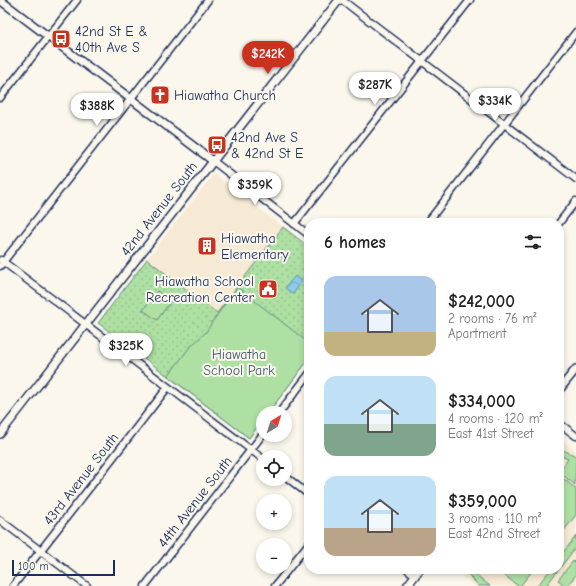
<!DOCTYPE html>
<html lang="en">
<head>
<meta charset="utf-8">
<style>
  body { margin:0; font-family:"Comic Neue",sans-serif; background:#f2f2f2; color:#222; height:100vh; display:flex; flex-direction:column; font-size:15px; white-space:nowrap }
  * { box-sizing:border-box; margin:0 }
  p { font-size:13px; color:#767676 }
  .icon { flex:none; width:22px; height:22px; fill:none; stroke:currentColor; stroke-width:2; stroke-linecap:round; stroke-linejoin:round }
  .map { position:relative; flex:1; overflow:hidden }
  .details { position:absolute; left:304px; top:218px; width:260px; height:356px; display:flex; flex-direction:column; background:#fff; border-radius:16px; box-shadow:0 2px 6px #0003 }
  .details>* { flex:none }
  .needle { width:26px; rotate:38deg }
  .fabs { position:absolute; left:256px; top:406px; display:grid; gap:8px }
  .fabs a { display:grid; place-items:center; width:36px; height:36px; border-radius:50%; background:#fff; box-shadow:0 2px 6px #0003; font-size:20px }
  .scale { position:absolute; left:12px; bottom:10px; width:103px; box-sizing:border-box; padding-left:4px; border:2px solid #1b2f5e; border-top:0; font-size:11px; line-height:14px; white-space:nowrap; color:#1b2f5e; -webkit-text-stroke:3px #fbf7ec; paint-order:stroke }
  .price { position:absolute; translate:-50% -34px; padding:0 9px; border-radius:14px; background:#fff; color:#222; font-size:13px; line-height:26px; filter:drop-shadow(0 1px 2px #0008) }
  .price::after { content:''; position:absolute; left:50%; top:24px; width:12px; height:9px; margin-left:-6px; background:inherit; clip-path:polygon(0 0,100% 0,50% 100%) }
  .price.selected { background:#c8321e; color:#fff }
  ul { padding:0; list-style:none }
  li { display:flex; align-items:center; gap:12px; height:100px; padding:0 20px }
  li span { display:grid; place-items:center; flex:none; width:112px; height:80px; border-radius:12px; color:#555 }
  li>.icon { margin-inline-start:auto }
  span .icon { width:48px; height:48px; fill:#fffc; stroke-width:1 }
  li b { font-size:17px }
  h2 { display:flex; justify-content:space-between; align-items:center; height:48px; padding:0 20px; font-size:17px }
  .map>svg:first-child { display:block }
  .built { fill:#f6ead4 }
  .grass { fill:url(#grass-dots); stroke:#648880 }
  .pitch { fill:#ade0a2; stroke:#648880 }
  .water { fill:url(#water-waves); stroke:#5f8cb3 }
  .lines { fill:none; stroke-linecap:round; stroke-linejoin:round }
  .minor-casing { stroke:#1b2f5e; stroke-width:9 }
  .tertiary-casing { stroke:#1b2f5e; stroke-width:10 }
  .minor { stroke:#fbf7ec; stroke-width:6 }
  .tertiary { stroke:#fbf7ec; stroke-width:7 }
  .labels { text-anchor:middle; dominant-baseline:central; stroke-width:4; stroke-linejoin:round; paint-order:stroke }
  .poi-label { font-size:14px; fill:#1b2f5e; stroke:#fbf7ec; text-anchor:start }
  .street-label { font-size:14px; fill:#1b2f5e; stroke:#fbf7ec }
  .park-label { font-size:14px; fill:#405b6f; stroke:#fbf7ec }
</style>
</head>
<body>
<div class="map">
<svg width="576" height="586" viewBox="0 0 576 586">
  <defs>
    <pattern id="grass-dots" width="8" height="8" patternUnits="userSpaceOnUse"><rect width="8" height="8" fill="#ade0a2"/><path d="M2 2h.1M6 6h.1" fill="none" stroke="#94c08e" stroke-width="1.8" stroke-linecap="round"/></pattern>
    <pattern id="water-waves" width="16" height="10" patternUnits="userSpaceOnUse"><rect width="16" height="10" fill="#8ccaec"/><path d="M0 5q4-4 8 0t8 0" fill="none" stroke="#72a4c2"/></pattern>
  </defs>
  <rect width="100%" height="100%" fill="#fbf7ec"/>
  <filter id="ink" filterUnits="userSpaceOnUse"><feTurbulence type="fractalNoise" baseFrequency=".025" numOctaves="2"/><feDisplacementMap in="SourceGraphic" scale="8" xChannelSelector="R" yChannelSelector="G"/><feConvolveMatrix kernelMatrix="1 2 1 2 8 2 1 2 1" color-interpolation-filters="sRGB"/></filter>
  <g filter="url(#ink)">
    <path class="built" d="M214 174 283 227 217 313 147 259Z
      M559 438 576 451V586H475L453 569H559Z"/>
    <path class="grass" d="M283 227 309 247V359L268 413H263V419L249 438 98 323 147 259 217 313Z"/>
    <path class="pitch" d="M237 287 309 343V359L268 413H263V419L249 438 168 376 189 348 206 332 215 318Z
      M157 291 171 301 157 320 143 310Z
      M559 448 576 456 575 485 559 472 568 459 559 455Z
      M559 475 576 489V515L559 537Z
      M576 536V547L546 586H537L551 569H559V558Z
      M573 561 576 564V575L567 586H565L558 580Z
      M465 569H473L479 577 490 586H479L471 578Z
      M496 569H534L520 586H518Z"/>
    <path class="water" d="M295 276 302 281 293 294 285 288Z"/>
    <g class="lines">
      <g class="minor-casing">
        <path id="minor" d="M342 0 576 179
          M0 98 77 0
          M213 161 309 235
          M427 223 576 32
          M559 223 576 201
          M294 224 470 0
          M1 260 263 459
          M0 266 208 0
          M279 413 309 374
          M559 423 576 436
          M285 476 309 495
          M0 520 87 586
          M407 569 415 575
          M13 586 168 387
          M145 586 263 434
          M275 586 309 543"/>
      </g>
      <g class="tertiary-casing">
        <path id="tertiary" d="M0 0 213 161
          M559 390 576 369
          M0 434 339 0
          M407 586 420 569"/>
      </g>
      <use href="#minor" class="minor"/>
      <use href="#tertiary" class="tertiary"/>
    </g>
  </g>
  <defs>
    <g id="bus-square" transform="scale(1)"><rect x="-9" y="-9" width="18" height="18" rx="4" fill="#c8321e" stroke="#fbf7ec"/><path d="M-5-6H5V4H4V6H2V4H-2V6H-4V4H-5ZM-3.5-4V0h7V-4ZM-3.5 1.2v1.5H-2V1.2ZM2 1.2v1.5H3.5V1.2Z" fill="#fff"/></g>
    <g id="church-square" transform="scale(1)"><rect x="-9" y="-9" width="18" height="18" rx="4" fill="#c8321e" stroke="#fbf7ec"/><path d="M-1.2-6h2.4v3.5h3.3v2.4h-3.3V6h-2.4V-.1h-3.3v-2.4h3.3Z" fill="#fff"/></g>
    <g id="building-square" transform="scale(1)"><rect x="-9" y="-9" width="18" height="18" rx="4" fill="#c8321e" stroke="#fbf7ec"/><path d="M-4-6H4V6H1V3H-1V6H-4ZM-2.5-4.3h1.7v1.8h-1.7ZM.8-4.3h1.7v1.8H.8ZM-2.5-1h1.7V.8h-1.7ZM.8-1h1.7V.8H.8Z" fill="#fff"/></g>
    <g id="civic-square" transform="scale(1)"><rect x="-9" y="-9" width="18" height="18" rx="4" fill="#c8321e" stroke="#fbf7ec"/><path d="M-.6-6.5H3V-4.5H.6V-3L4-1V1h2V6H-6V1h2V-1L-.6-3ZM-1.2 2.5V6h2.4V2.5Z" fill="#fff"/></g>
  </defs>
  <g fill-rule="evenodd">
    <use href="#bus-square" x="61" y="39"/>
    <use href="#church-square" x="160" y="95"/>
    <use href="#bus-square" x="217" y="145"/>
    <use href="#building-square" x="207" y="246"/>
    <use href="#civic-square" x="268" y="289"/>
  </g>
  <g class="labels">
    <g class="poi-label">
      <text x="75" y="31">42nd St E &amp;<tspan x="75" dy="16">40th Ave S</tspan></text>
      <text x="174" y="95">Hiawatha Church</text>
      <text x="231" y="137">42nd Ave S<tspan x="231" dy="16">&amp; 42nd St E</tspan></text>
      <text x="221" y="238">Hiawatha<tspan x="221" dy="16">Elementary</tspan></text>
      <text x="254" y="281" text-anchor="end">Hiawatha School<tspan x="254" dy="16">Recreation Center</tspan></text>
    </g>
    <g class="street-label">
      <text transform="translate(159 209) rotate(-52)">42nd Avenue South</text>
      <text transform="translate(81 479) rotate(-52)">43rd Avenue South</text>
      <text transform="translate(195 502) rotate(-52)">44th Avenue South</text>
    </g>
    <g class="park-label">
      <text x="239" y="354">Hiawatha<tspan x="239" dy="16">School Park</tspan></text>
    </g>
  </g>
</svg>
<div class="fabs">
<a><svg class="needle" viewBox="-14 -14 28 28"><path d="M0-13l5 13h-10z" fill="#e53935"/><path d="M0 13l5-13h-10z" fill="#767676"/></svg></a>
<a><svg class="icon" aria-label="locate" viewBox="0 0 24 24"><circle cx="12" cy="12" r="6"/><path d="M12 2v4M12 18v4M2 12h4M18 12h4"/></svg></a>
<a>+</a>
<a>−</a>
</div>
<div class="scale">100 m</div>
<b class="price selected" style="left:268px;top:75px">$242K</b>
<b class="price" style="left:375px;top:106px">$287K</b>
<b class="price" style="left:495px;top:122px">$334K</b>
<b class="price" style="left:97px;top:127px">$388K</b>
<b class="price" style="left:255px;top:206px">$359K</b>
<b class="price" style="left:126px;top:367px">$325K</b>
<section class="details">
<h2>6 homes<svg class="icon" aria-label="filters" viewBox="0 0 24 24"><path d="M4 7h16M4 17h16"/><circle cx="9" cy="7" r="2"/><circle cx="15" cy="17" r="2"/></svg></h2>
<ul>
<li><span style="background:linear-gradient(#a9c7e8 70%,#c2b280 0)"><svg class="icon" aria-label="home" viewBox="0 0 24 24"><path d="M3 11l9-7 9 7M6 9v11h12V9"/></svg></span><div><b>$242,000</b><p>2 rooms · 76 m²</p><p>Apartment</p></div></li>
<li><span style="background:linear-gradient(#bfe0f5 60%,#7fa58c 0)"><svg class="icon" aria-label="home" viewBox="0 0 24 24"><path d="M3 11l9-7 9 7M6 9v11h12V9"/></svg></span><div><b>$334,000</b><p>4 rooms · 120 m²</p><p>East 41st Street</p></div></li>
<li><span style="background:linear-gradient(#bfe0f5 65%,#b9a48a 0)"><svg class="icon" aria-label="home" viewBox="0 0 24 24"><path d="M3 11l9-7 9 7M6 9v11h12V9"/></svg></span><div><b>$359,000</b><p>3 rooms · 110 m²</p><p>East 42nd Street</p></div></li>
</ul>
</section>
</div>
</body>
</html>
